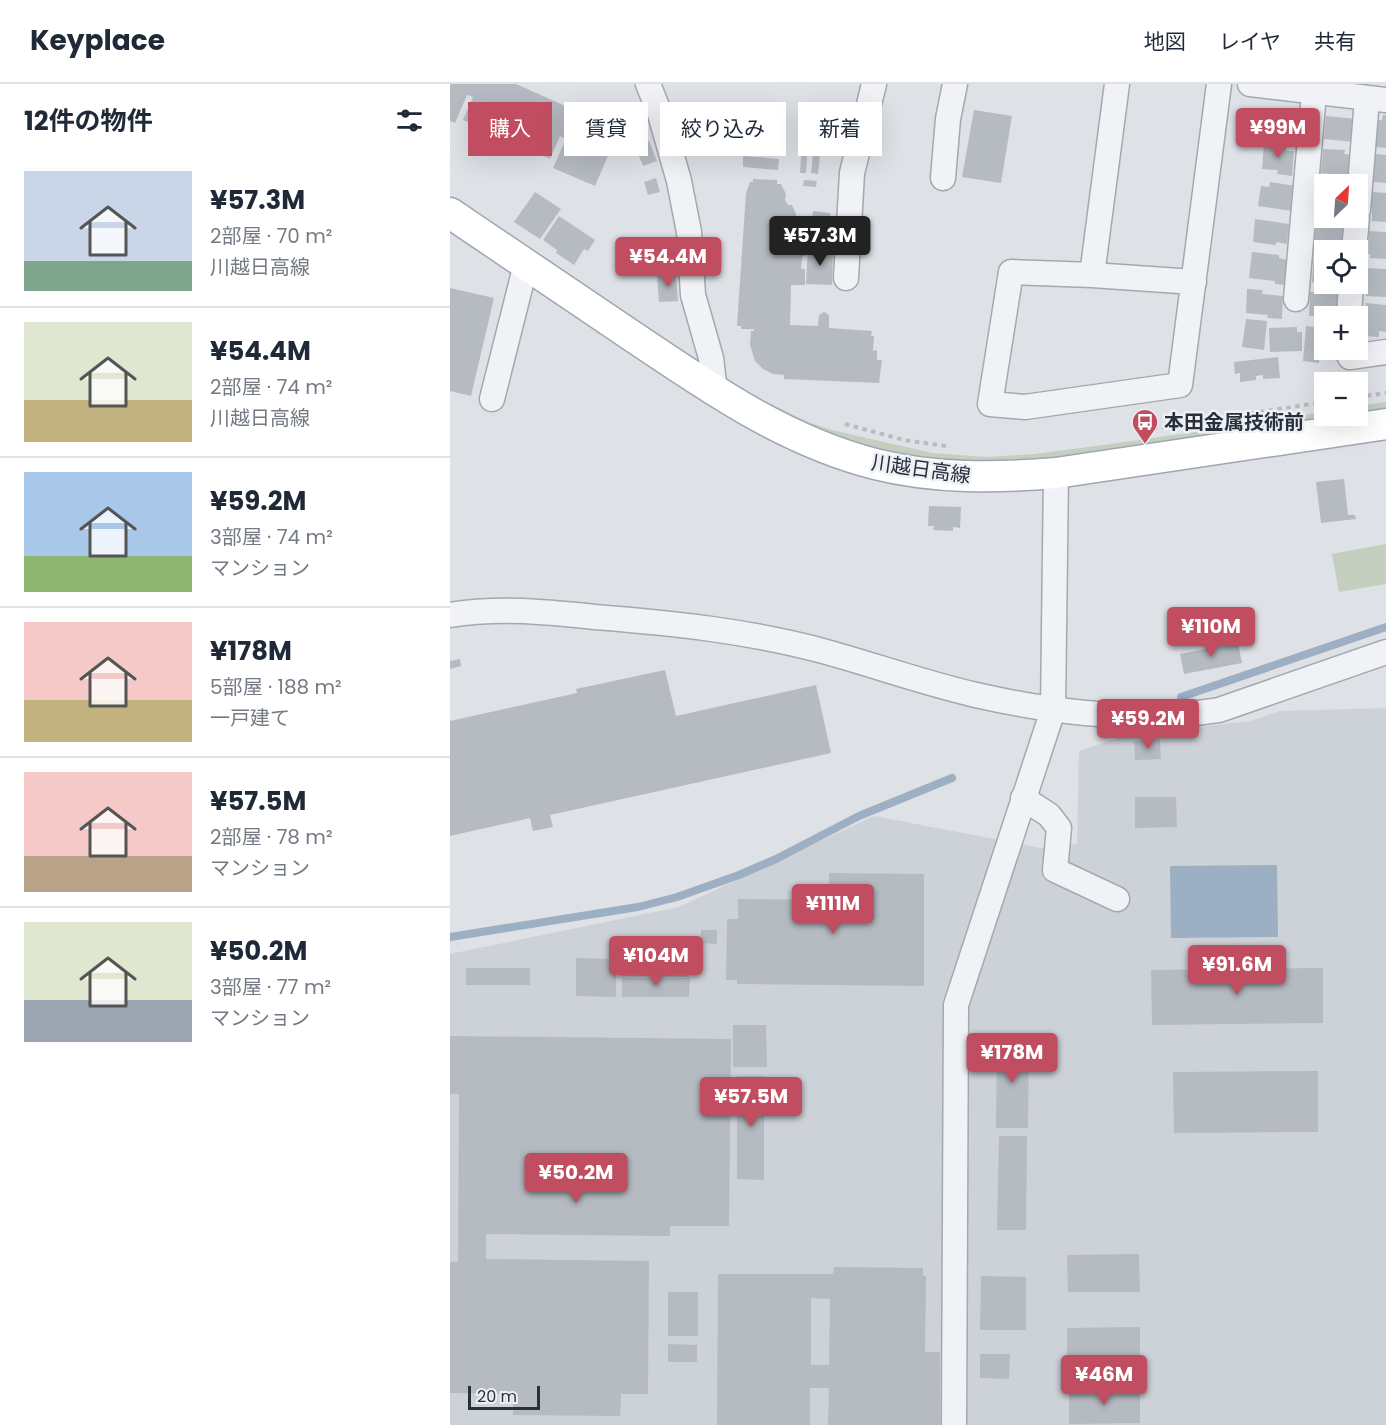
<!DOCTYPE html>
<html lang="ja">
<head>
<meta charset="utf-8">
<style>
  body { margin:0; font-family:Poppins,"Noto Sans JP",sans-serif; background:#f2f2f3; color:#1f2937; height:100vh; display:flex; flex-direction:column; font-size:22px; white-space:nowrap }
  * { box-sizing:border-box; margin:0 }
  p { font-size:20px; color:#747a83 }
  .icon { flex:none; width:33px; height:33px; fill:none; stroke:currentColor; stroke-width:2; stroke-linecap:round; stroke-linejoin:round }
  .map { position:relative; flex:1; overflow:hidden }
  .panel { display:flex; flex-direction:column; background:#fff; width:450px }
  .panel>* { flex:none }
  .top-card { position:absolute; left:18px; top:18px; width:570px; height:54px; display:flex; gap:12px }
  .needle { width:39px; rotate:25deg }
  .tools { position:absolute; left:864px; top:90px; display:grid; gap:12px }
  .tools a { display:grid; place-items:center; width:54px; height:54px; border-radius:0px; background:#fff; box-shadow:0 6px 24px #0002; font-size:30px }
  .scale { position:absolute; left:18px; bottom:15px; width:72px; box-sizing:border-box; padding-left:6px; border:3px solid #29303c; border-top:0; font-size:16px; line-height:21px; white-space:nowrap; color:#29303c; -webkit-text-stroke:4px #edf0f4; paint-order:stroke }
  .price { position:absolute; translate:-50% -51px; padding:0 14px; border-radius:6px; background:#c04e60; color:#fff; font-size:20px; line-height:39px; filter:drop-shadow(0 2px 3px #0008) }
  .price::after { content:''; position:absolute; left:50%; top:36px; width:18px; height:14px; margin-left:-9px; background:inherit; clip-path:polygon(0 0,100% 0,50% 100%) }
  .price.current { background:#222; color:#fff }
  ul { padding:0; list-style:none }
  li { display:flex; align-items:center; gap:18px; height:150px; padding:0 24px }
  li+li { border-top:2px solid #e0e1e3 }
  li span { display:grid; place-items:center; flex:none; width:168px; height:120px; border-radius:0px; color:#555 }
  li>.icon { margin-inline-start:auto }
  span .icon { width:72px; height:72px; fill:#fffc; stroke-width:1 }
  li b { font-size:26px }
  h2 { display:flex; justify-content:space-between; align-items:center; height:72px; padding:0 24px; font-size:26px }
  .chip { padding:0 21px; border-radius:0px; background:#fff; box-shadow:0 6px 24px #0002; font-size:21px; line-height:54px }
  .chip.current { background:#c04e60; color:#fff }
  header { display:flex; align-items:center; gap:36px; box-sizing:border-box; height:84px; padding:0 30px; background:#fff; border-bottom:2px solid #e0e1e3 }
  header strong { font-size:28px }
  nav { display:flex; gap:33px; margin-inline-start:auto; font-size:21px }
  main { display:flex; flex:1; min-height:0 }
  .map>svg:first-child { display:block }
  .built { fill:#cdd1d8 }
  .green { fill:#c4cfc0 }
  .water { fill:#9cafc3 }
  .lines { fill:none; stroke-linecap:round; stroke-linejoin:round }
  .stream { stroke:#9cafc3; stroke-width:8 }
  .building { fill:#b6bbc2; fill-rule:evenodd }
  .minor-casing { stroke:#a4a8b0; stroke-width:27 }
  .major-casing { stroke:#9fa6b1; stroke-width:33 }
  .path { stroke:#b8bcc1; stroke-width:4; stroke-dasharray:4.5 4.5; stroke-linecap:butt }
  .minor { stroke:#f0f2f5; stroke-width:24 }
  .major { stroke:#fff; stroke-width:30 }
  .labels { text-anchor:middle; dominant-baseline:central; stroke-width:5; stroke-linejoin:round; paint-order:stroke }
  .poi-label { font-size:20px; font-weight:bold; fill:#29303c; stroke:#edf0f4; text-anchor:start }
  .street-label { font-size:20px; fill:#29303c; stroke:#edf0f4 }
</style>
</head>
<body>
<header>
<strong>Keyplace</strong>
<nav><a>地図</a><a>レイヤ</a><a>共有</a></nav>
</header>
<main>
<section class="panel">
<h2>12件の物件<svg class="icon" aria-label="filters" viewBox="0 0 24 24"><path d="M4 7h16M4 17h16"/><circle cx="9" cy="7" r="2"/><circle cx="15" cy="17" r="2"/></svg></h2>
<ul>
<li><span style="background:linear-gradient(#c9d6e8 75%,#7fa58c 0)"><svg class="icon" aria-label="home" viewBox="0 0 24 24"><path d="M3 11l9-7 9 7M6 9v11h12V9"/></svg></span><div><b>¥57.3M</b><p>2部屋 · 70 m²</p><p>川越日高線</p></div></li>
<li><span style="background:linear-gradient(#dfe7d0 65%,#c2b280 0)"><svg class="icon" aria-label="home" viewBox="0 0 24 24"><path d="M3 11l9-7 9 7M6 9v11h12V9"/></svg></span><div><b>¥54.4M</b><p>2部屋 · 74 m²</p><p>川越日高線</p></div></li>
<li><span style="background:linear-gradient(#a9c7e8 70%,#8fb573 0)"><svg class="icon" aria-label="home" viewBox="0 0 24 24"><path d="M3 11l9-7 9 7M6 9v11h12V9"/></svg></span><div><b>¥59.2M</b><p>3部屋 · 74 m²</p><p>マンション</p></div></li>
<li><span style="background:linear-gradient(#f6c9c9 65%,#c2b280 0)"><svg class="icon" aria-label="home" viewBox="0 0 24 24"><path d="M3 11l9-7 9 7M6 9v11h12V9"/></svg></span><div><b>¥178M</b><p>5部屋 · 188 m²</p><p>一戸建て</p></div></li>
<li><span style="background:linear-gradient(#f6c9c9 70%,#b9a48a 0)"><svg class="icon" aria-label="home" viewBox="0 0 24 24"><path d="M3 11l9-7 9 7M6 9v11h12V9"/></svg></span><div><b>¥57.5M</b><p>2部屋 · 78 m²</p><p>マンション</p></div></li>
<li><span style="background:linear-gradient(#dfe7d0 65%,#9aa5b1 0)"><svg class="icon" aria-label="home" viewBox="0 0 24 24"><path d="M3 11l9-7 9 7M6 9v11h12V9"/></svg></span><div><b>¥50.2M</b><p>3部屋 · 77 m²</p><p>マンション</p></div></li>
</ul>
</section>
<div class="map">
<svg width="936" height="1341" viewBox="0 0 936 1341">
  <rect width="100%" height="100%" fill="#dee1e6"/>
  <path class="built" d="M936 624V1341H0V870L229 823 424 732 591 764 627 760 629 667 677 651 801 637 830 627Z"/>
  <path class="green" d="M280 300 358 338 382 346 482 369 536 373 584 370 661 360 841 334 874 327V332H908V322L936 318V328L663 368 543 381 433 370 366 348Z
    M936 460V500L889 508 882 470Z"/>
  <path class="water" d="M827 781 828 853 721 854 720 782Z"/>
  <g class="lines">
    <path class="stream" d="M731 613 936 543
      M0 853 188 823 227 813 289 791 326 775 409 732 502 694"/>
  </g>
  <path class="building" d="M0 0H66L131 29 128 36 166 53 145 102 103 84 116 55 110 52 100 75 58 56 69 31 61 28 50 52 13 36 23 13 17 11 5 39 0 37Z
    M524 26 562 32 551 99 512 93Z
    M824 27 844 29 843 37 848 38 847 52 816 50 817 32H823Z
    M933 31H936V64L924 63 926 36H932Z
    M876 32 907 35 904 58 874 55Z
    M199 57 207 77 193 82 185 62Z
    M352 59 358 60 356 89H350Z
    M364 60 371 61 368 90 361 89Z
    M814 60 837 62 836 67H844L842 92 827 90 828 86 812 85Z
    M873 65 895 66 894 70 904 71 902 92 871 89Z
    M925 70 936 71V99L923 98Z
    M293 72 329 75 328 86 293 83Z
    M206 94 210 108 198 111 194 98Z
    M303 95 327 96V100H331L336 110 335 116 338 121H342L346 130 343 163 355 164 357 167 356 171 352 173 351 185H355V201H341L340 241 368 242 369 231 374 228 379 231V244L422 247 421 252H424L423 267 427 266V276H432L429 299 334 295V291L323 290 313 285 305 277 300 261 301 247H304V245H291V242H287L296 109 300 98H303Z
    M354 96 367 97 366 103 353 102Z
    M820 98 846 102 842 127 808 122 811 102 819 103Z
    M871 100H874V127H869Z
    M85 108 111 125 90 155 64 138Z
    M922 108 936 109V138L922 137Z
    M363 127 380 129V136H386L384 160 356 157 358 134 362 135Z
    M109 132 145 156 138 167 134 165 124 181 106 169 107 166 93 156Z
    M805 135 839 140 837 160 826 158V161L803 158Z
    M867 135 888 137V140L898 141 895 164 864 160Z
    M919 147 936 148V175L920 174V170H918Z
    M358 164 383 165 382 201 356 200Z
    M802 168 829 171V174L838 176 836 201 825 200V197L799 194Z
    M864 171 874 172V199L862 198Z
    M916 184 936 185V213L916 212Z
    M226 190 228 217 209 218 207 191Z
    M0 204 44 214 21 312 0 307Z
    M797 205 813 206 812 210 833 212 832 235 817 234 818 231 796 229Z
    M860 208 891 210 889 232H859Z
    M916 219 936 221V248L929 247V253L913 252Z
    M796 235 817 237 814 266 792 263Z
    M856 242 874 244V266H883L882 268 870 267 869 279 853 277Z
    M847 243V248H852V267L820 268 819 244Z
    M828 273 830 294 813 295V291L806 292V296L790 298V289L785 290 784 278Z
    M894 395 898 431H905L906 435 871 439 866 398Z
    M479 422 511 423 510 444 503 443V447L483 446 484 442H478Z
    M788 559 792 579 734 590 730 570Z
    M10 575 11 582 0 585V577Z
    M215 586 226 632 366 601 381 669 100 731 103 743 83 747 80 734 0 752V637L127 609 126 605Z
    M710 655 711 675 685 676 684 657Z
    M685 713H726L727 743 685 744Z
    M379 789 474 790V902L287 900V896H276L277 835H288V815L379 816Z
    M251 846H267V860L250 859Z
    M172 852 238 853V893L172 892Z
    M126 874 166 875V913L126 912Z
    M16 884H80V901H16Z
    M873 884V939L702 941 701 886Z
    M172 894H240L239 913H172Z
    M283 941H316L317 983H283Z
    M0 952 281 955 279 1142H220V1152L36 1150V1175L199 1177 198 1310H171L170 1332 63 1331V1310L0 1309V1178H8L9 1010H0Z
    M547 955H579L578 1044H546Z
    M868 987V1048L724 1049 723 988Z
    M287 992H314V1096L287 1095Z
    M549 1052H577L576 1146H547Z
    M689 1170 690 1208H618L617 1171Z
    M384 1183 473 1184V1192H476L475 1268H490V1341H378L379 1304H360V1341H267L268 1190H383ZM361 1214 380 1215 379 1281H361Z
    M531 1192 576 1193V1246H530Z
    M218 1208H248V1252H218Z
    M690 1243V1282L617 1283V1244Z
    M218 1260 247 1261V1278H218Z
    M530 1270H560L559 1295 530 1294Z
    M619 1305H690V1339L619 1340Z"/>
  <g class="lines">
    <g class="minor-casing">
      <path id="minor" d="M198 0 210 30 229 97 239 148 243 211 261 274 265 308
        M667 0 642 191 561 188 540 320 575 323 730 301 769 0
        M800 0 936 16
        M493 94 498 35 505 0
        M908 126 917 15
        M904 166 907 134
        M642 191 744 198
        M396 194 402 89 424 0
        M846 215 864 9
        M899 232 901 200
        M896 266 900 273 936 268
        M42 315 76 180
        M0 531C49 523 96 528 145 533 221 539 299 547 373 567 424 581 474 599 526 611 605 629 689 639 769 626L936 568
        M573 714 599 731 609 744 605 786 667 815
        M504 1341 506 921 603 626 606 389"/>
    </g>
    <g class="major-casing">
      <path id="major" d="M0 129C62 171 123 212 185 254 261 305 335 357 425 380 485 395 546 394 606 389L936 340"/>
    </g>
    <path class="path" d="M908 313 936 309
      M395 340 454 356 496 362
      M694 346 874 318"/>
    <use href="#minor" class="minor"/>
    <use href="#major" class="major"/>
  </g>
  <defs>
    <g id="bus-pin" transform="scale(1.35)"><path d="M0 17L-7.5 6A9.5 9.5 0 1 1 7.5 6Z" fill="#c04e60" stroke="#edf0f4"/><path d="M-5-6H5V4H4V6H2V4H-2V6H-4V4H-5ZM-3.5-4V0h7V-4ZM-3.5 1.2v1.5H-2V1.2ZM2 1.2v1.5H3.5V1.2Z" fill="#fff"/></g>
  </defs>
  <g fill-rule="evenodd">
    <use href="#bus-pin" x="695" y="338"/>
  </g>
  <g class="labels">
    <g class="poi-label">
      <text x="714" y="338">本田金属技術前</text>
    </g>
    <g class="street-label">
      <text transform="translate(471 385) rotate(8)">川越日高線</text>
    </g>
  </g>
</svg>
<div class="tools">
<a><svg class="needle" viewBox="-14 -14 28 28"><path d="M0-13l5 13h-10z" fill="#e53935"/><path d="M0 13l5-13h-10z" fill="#747a83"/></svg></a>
<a><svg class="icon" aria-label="locate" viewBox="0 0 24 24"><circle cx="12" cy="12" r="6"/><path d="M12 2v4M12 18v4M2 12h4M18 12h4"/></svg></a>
<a>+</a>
<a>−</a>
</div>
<div class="scale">20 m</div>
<b class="price" style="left:828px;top:75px">¥99M</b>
<b class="price current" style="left:370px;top:183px">¥57.3M</b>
<b class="price" style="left:218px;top:204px">¥54.4M</b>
<b class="price" style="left:761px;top:574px">¥110M</b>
<b class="price" style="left:698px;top:666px">¥59.2M</b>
<b class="price" style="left:383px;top:851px">¥111M</b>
<b class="price" style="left:206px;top:903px">¥104M</b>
<b class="price" style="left:787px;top:912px">¥91.6M</b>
<b class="price" style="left:562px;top:1000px">¥178M</b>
<b class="price" style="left:301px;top:1044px">¥57.5M</b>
<b class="price" style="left:126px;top:1120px">¥50.2M</b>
<b class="price" style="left:654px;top:1322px">¥46M</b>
<div class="top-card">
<a class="chip current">購入</a>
<a class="chip">賃貸</a>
<a class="chip">絞り込み</a>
<a class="chip">新着</a>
</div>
</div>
</main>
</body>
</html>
